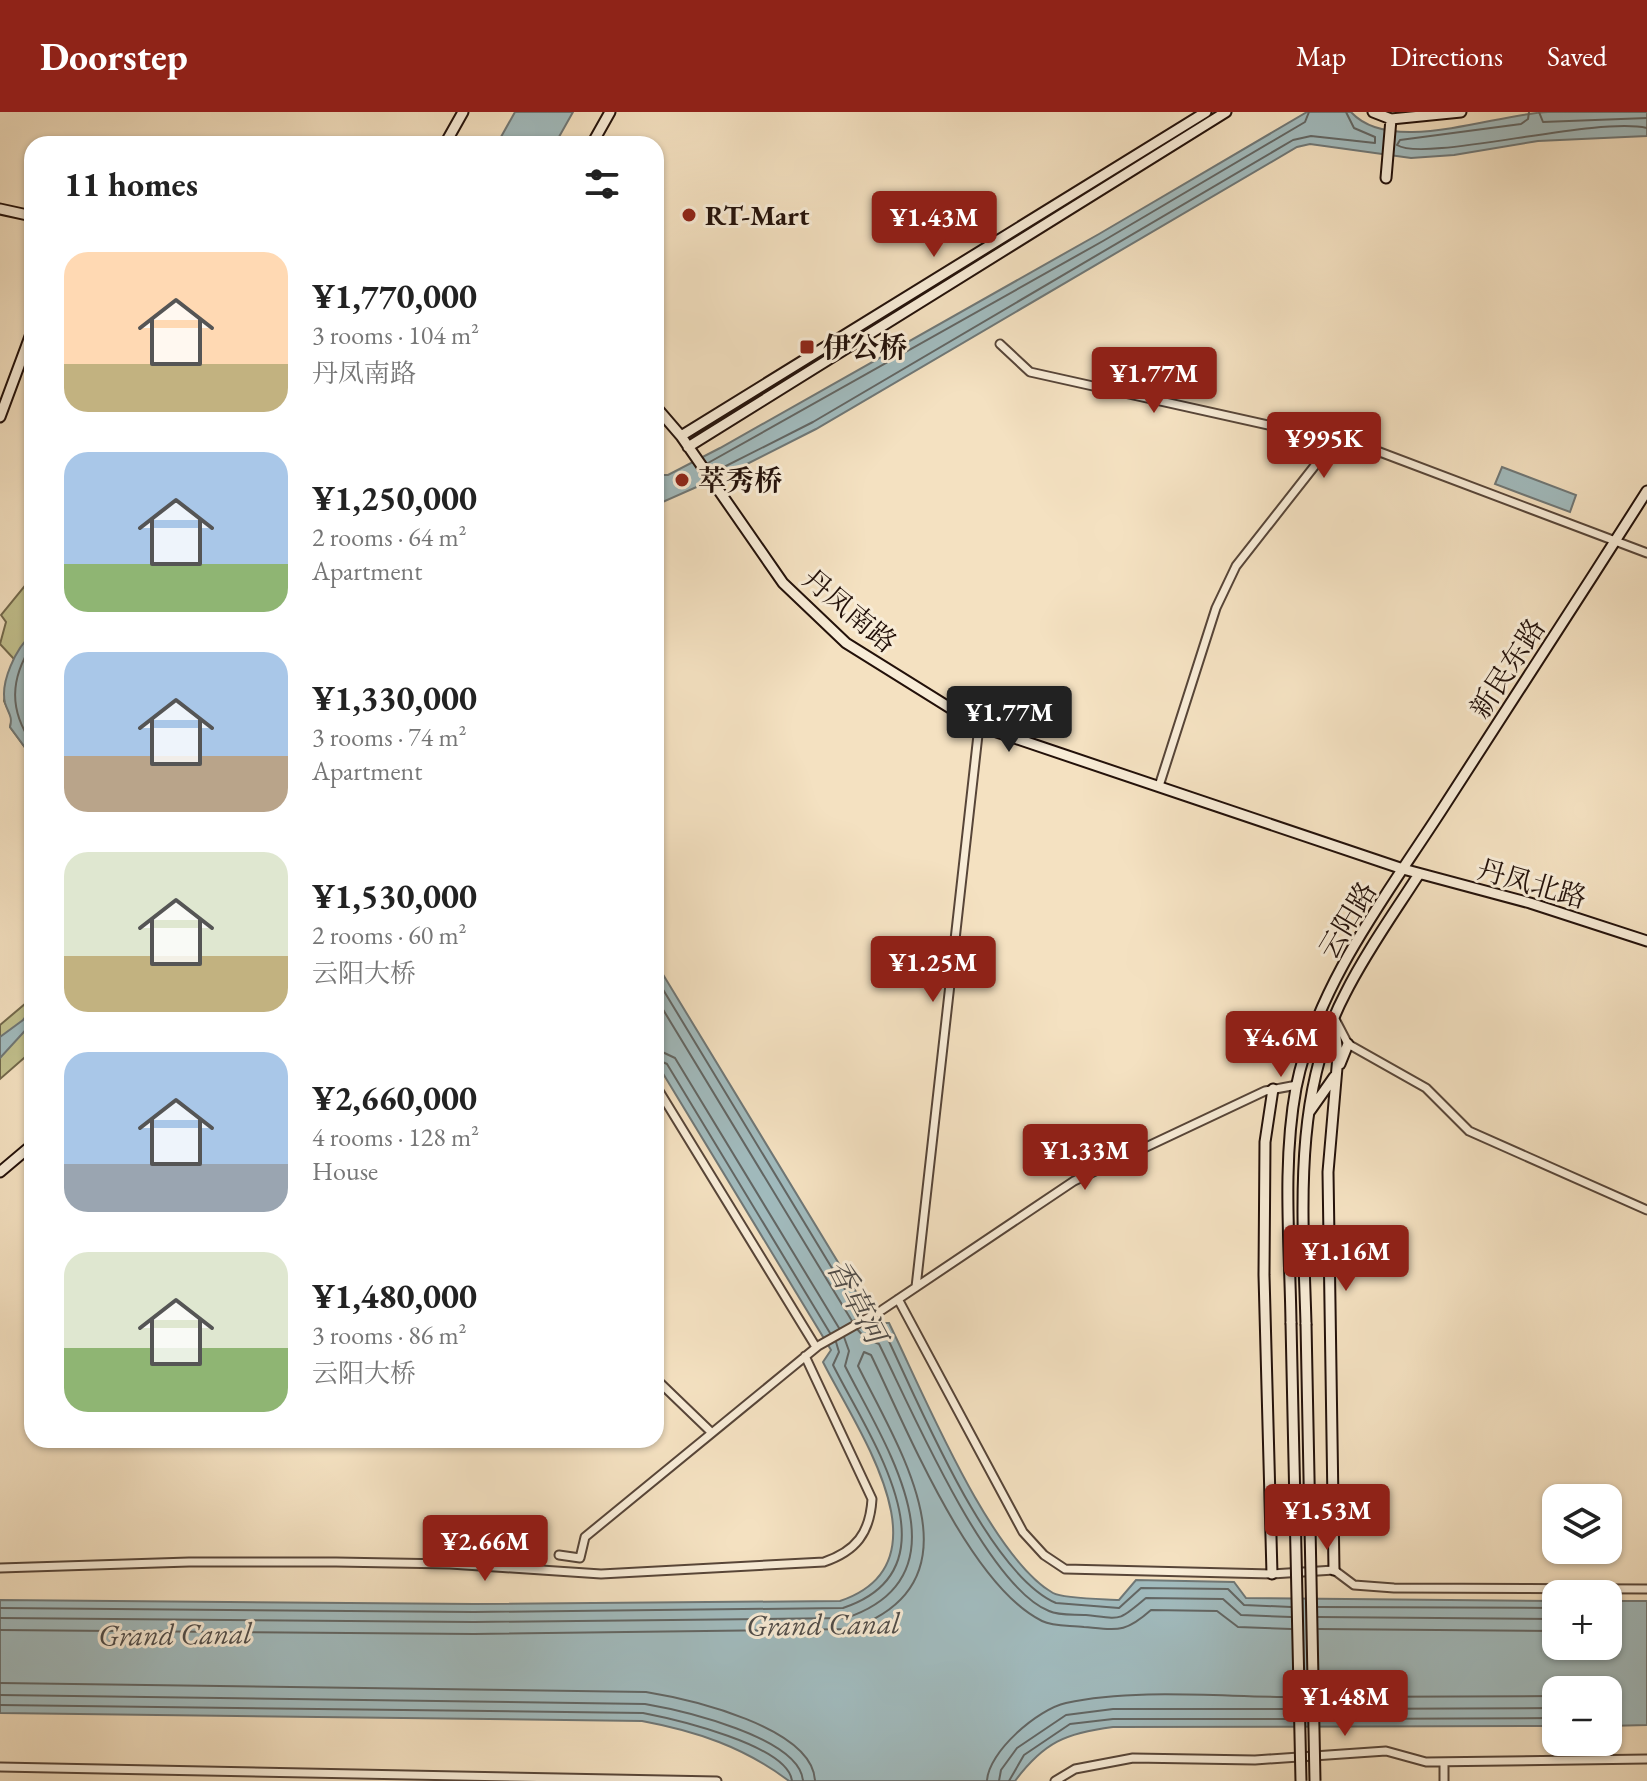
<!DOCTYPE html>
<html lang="en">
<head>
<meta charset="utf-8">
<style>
  body { margin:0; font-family:"EB Garamond","Noto Serif SC",serif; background:#f6f6f6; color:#222; height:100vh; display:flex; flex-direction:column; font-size:30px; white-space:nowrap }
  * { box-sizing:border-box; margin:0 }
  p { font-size:26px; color:#767676 }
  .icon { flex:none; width:44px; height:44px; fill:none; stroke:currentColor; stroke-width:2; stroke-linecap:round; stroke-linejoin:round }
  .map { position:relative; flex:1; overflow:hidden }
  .panel { position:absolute; left:24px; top:24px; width:640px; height:1312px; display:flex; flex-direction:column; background:#fff; border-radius:24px; box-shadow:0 2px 6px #0004 }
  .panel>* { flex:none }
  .buttons { position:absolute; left:1542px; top:1372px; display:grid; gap:16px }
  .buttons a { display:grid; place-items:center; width:80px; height:80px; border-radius:16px; background:#fff; box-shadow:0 2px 6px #0004; font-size:40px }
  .price { position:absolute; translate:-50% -68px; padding:0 18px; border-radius:8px; background:#8f2418; color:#fff; font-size:26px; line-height:52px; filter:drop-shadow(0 2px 4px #0008) }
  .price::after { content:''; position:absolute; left:50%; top:48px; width:24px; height:18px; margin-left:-12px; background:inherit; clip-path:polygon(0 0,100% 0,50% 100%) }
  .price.selected { background:#222; color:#fff }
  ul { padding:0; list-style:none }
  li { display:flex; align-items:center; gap:24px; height:200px; padding:0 40px }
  li span { display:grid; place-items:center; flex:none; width:224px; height:160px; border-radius:24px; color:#555 }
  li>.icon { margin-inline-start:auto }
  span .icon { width:96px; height:96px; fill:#fffc; stroke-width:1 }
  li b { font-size:34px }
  h2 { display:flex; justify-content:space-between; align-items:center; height:96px; padding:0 40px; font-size:34px }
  header { display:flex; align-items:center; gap:48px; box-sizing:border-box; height:112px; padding:0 40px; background:#8f2418; color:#fff }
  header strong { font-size:38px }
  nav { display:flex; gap:44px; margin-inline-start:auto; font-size:28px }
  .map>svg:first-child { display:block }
  .green { fill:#c2c18e; stroke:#72694c; stroke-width:2 }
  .water { fill:#a1bbbe; stroke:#6f7776; stroke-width:2 }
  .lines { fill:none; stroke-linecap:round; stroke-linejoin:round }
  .shore { stroke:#626664; stroke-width:2 }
  .street-casing { stroke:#574538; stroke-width:11 }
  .secondary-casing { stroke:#23110a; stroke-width:13 }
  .street { stroke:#f8ecd7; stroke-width:7 }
  .secondary { stroke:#f8ecd7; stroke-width:9 }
  .secondary-bridge-casing { stroke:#23110a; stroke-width:13; stroke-linecap:butt }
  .secondary-bridge { stroke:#f8ecd7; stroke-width:9 }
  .poi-dot { fill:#8f2418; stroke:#f8ecd7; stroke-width:3 }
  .labels { text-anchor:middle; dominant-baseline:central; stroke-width:6; stroke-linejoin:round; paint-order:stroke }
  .poi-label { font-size:28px; font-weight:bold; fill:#23110a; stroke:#f8ecd7; text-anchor:start }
  .street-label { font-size:28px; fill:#23110a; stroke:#f8ecd7 }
  .water-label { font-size:30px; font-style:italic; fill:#4f4c49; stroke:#f8ecd7 }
</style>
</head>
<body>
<header>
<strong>Doorstep</strong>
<nav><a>Map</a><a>Directions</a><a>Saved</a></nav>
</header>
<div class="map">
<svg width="1647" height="1669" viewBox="0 0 1647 1669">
  <rect width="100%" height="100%" fill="#f4e1c1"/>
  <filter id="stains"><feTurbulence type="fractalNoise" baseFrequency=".0025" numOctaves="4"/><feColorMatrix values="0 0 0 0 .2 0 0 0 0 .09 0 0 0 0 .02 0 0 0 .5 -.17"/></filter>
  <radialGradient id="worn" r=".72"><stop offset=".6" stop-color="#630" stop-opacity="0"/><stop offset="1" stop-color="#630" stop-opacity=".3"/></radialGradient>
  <path class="green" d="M32 465V645L10 615 12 606 4 589 14 547 0 532 6 510 1 503Z
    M32 886V939L0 967V913Z"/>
  <path class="water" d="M515 0H573L555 32H497Z
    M1307 0H1351C1391 44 1494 2 1548 0 1581 0 1614 0 1647 0V24L1538 29 1454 43 1411 46 1310 32 1297 35 816 317 735 358 656 393V363H668L720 336 1099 122Z
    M1502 355 1576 383 1570 400 1495 372Z
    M32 522V645L10 615C13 604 8 601 5 591 0 570 16 536 32 522Z
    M656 851 875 1211H889C922 1278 990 1445 1053 1481 1064 1487 1104 1487 1119 1488L1136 1468 1234 1470 1246 1486 1556 1489V1534H1608V1489H1647V1613L1608 1614V1578H1556V1614L1113 1615C1066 1621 1044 1630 1015 1669H789C744 1635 696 1619 642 1609L0 1601V1488L474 1492 840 1489C953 1451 856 1316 823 1250L831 1238 656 950Z
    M32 896V911L0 946V925L23 908Z"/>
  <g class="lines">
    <path class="shore" d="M1529 0 1528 7 1521 12 1400 28 1397 33C1424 51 1595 4 1647 16
      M1539 0 1543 10 1647 6
      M708 351 1103 129 1305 10 1309 0
      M714 360 813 310 1293 28 1311 24 1375 31V25L1354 16 1346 0
      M32 533C10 567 9 598 32 631
      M656 866 861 1204
      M656 886 852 1209
      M656 937 675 946 839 1216
      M656 947 667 952 830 1221
      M866 1213 872 1219 885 1221C918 1289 987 1461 1056 1491L1119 1496 1141 1476 1228 1477 1244 1493 1291 1495
      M858 1218 865 1226 879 1232C910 1294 986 1474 1049 1499 1059 1504 1075 1502 1086 1503 1122 1507 1118 1510 1146 1486L1223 1487 1241 1503 1291 1505
      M1318 1495 1556 1496
      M0 1496 474 1500 843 1496C963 1456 868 1323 833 1253L839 1240 836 1230
      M1318 1505 1556 1507
      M0 1506 474 1510 846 1506C974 1463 883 1330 845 1254L849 1239 844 1225
      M1319 1517 1556 1519
      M0 1518 474 1522 850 1517C987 1471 899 1337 858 1254L864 1240 871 1243C906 1315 969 1473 1042 1509 1054 1515 1071 1513 1084 1515 1119 1518 1125 1521 1151 1498L1217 1499 1238 1515 1291 1517
      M0 1571 646 1580C689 1587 813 1615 815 1669
      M0 1583 645 1592C680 1598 800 1625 803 1669
      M1320 1585 1556 1584
      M0 1593 643 1601C674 1607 788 1633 792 1669
      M1320 1597 1556 1596
      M1320 1607 1556 1606
      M987 1669C988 1640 1038 1597 1066 1591 1136 1576 1221 1585 1293 1585
      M999 1669 1001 1658 1017 1636 1066 1603 1113 1597H1293
      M1009 1669 1024 1643 1070 1612 1113 1607H1293"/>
    <g class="street-casing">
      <path id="street" d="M1000 232 1030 260 1335 328
        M1159 674 1216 496 1236 454 1335 328H1348L1647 441
        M1336 909 1348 932 1426 976 1469 1019 1647 1098
        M656 974 816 1235
        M916 1175 979 614
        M898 1187 1023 1420 1044 1443 1065 1457 1272 1462 1334 1458 1354 1473 1394 1476 1647 1477
        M656 1267 710 1319
        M559 1443 580 1446 585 1425 818 1234 882 1198 1074 1069 1265 979 1297 973
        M0 1456 189 1450H336L450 1452 601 1462 824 1450C856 1439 870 1421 872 1387L805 1244
        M0 1655 717 1669
        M1055 1669 1075 1657 1133 1646 1255 1648 1386 1639 1426 1650 1647 1647
        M1444 1669V1650"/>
    </g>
    <g class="secondary-casing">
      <path id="secondary" d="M1373 0 1391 7 1386 66
        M1391 7 1461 0
        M445 32 463 0
        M592 32 610 0
        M0 97 32 104
        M656 295 681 324 783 471 846 531 979 614 1403 757 1530 791 1647 829
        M0 305 32 219
        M681 324 1206 0
        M688 335 1226 0
        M1340 952 1348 932
        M1310 999 1334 965
        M0 1060 32 1033
        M1291 1211C1290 1134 1282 1052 1296 976 1316 874 1386 784 1441 699 1510 592 1579 486 1647 379
        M1306 1212C1303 1102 1292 983 1345 882 1366 840 1394 801 1419 762
        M1334 1458 1328 1060 1338 944 1334 907
        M1272 1462 1264 1163 1265 1030 1273 977"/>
    </g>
    <use href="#street" class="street"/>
    <use href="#secondary" class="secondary"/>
    <g class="secondary-bridge-casing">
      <path id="secondary-bridge" d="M1291 1211 1301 1669
        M1306 1212 1315 1669"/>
    </g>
    <use href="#secondary-bridge" class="secondary-bridge"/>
  </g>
  <g class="poi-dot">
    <circle cx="689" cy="103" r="8"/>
    <rect x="799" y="227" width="16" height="16" rx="4"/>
    <circle cx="682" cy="368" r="8"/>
  </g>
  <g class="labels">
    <g class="poi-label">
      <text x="705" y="103">RT-Mart</text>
      <text x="823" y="235">伊公桥</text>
      <text x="698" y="368">萃秀桥</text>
    </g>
    <g class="street-label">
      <text transform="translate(850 498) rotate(40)">丹凤南路</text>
      <text transform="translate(1507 556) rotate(-57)">新民东路</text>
      <text transform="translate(1532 771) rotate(16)">丹凤北路</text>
      <text transform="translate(1347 808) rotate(-59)">云阳路</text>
    </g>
    <g class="water-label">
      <text transform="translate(857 1189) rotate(62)">香草河</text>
      <text transform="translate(823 1512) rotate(-1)">Grand Canal</text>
      <text transform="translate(175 1522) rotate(-1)">Grand Canal</text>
    </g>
  </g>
  <rect width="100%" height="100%" filter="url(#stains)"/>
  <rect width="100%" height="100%" fill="url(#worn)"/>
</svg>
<div class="buttons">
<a><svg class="icon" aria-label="layers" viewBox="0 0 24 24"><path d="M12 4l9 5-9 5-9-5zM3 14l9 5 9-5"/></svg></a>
<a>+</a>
<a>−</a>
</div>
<b class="price" style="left:934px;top:147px">¥1.43M</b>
<b class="price" style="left:1154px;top:303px">¥1.77M</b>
<b class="price" style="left:1324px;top:368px">¥995K</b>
<b class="price selected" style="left:1009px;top:642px">¥1.77M</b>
<b class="price" style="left:933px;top:892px">¥1.25M</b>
<b class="price" style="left:1281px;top:967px">¥4.6M</b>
<b class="price" style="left:1085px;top:1080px">¥1.33M</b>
<b class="price" style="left:1346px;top:1181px">¥1.16M</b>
<b class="price" style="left:1327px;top:1440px">¥1.53M</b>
<b class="price" style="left:485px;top:1471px">¥2.66M</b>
<b class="price" style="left:1345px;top:1626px">¥1.48M</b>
<section class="panel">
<h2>11 homes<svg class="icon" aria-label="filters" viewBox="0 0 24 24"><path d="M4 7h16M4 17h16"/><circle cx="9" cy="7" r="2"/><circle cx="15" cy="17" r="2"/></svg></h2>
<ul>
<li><span style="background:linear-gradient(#ffd9b3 70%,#c2b280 0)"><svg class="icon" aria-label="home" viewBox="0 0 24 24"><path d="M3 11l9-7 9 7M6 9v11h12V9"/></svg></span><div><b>¥1,770,000</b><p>3 rooms · 104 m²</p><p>丹凤南路</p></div></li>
<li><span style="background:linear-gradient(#a9c7e8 70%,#8fb573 0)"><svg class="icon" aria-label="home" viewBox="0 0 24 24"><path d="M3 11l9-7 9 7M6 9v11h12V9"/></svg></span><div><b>¥1,250,000</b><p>2 rooms · 64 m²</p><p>Apartment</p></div></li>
<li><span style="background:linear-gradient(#a9c7e8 65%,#b9a48a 0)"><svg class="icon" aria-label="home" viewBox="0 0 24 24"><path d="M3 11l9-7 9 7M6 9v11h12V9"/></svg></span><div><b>¥1,330,000</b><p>3 rooms · 74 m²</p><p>Apartment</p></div></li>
<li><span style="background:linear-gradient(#dfe7d0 65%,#c2b280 0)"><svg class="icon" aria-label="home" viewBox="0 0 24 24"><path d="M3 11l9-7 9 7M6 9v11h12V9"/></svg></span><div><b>¥1,530,000</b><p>2 rooms · 60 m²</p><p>云阳大桥</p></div></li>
<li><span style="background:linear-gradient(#a9c7e8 70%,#9aa5b1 0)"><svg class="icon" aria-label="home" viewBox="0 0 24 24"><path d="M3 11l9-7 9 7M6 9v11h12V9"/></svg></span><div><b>¥2,660,000</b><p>4 rooms · 128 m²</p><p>House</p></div></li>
<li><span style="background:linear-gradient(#dfe7d0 60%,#8fb573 0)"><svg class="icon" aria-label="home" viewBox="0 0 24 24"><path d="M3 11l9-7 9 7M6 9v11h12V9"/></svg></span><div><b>¥1,480,000</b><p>3 rooms · 86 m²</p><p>云阳大桥</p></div></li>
</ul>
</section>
</div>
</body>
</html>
